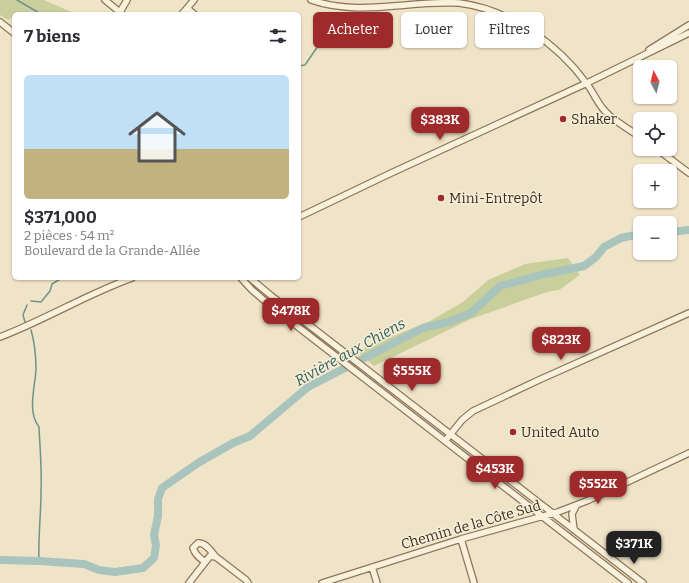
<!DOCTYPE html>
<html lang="fr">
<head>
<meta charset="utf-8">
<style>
  body { margin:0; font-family:Bitter,serif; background:#f7f7f7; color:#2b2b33; height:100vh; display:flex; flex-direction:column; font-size:15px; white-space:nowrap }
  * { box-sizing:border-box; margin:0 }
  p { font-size:13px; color:#7c7c81 }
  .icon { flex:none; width:22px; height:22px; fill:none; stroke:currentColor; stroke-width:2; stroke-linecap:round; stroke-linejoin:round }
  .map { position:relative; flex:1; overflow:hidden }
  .sheet { position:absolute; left:12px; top:12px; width:289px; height:268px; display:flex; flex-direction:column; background:#fff; border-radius:6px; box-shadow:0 1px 3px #0004 }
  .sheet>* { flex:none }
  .top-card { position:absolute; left:313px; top:12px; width:316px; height:36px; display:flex; gap:8px }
  .needle { width:26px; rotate:353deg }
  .buttons { position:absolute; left:633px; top:60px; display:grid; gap:8px }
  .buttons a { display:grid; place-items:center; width:44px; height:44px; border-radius:6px; background:#fff; box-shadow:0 1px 3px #0004; font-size:20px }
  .price { position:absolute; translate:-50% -34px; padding:0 9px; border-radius:8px; background:#9e2a2b; color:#fff; font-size:13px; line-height:26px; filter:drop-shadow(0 1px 2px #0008) }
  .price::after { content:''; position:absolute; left:50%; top:24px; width:12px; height:9px; margin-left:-6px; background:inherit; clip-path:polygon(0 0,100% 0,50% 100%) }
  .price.on { background:#222; color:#fff }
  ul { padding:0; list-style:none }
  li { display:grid; align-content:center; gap:8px; height:212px; padding:0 12px }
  li span { display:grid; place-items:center; height:124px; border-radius:6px; color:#555 }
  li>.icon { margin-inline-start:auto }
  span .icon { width:72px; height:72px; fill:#fffc; stroke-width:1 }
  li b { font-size:17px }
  h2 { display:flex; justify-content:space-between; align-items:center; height:48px; padding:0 12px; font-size:17px }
  .pill { padding:0 14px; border-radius:6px; background:#fff; box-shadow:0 1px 3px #0004; font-size:14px; line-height:36px }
  .pill.on { background:#9e2a2b; color:#fff }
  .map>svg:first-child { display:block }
  .green { fill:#c9cf9b }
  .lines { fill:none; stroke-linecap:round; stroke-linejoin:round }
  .stream { stroke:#6f938a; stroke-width:1.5 }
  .river { stroke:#a9c4bc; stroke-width:8 }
  .minor-casing { stroke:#8d765c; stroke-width:8 }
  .minor { stroke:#faf1dc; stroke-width:5.5 }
  .poi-dot { fill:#9e2a2b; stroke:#f7eed8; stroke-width:1.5 }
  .labels { text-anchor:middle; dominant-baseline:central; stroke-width:3; stroke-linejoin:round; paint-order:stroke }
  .poi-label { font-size:14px; fill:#3d2e20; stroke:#f7eed8; text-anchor:start }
  .street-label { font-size:14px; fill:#3d2e20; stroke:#f7eed8 }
  .water-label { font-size:15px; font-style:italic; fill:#2f5d5a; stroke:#f7eed8 }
</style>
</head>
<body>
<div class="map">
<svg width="689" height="583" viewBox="0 0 689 583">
  <rect width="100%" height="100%" fill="#f0e4c8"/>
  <path class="green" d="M0 0H44L76 14H24L21 12 14 14V16L8 20 0 15Z
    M568 258 580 275 559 290 547 292 471 319 374 366 357 351 430 321 463 302 488 280 525 264Z"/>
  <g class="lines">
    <path class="stream" d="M17 0 41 14
      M299 66 305 65 320 43 344 24 349 15
      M31 301 41 302 50 291 52 284 62 278
      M25 322 23 315 27 305
      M31 330C35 344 36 356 36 370 35 387 27 412 39 427 40 448 42 470 41 492 41 515 38 538 39 561"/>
    <path class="river" d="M670 232 689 230
      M0 560 39 561 84 564 99 570 115 572 143 568 154 558 156 545 154 535 158 516V499L162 488 198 463 233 443 250 436 308 387 423 328 449 322 471 313 500 286 545 274 584 266 596 257 604 247 621 238 640 234"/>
    <g class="minor-casing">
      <path id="minor" d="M105 0 122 14
        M311 0C360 17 409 0 459 3 509 9 558 44 587 84 593 92 597 102 604 110 612 120 629 129 640 137
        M187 8 194 14
        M120 12 127 0
        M182 14 194 0
        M0 22 14 33
        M649 50 689 25
        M657 149 689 173
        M299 217 389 174 587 83 689 33
        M241 278 252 290 266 302 628 583
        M250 278 274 298 643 583
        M0 337C45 320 87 294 132 278
        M445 441 462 420 473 411 541 379 689 313
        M574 530 572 514 576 506
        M461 539 474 583
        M205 562C200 558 195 555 193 548L198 543C206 542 211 552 216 557
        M372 567 377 583
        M189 583 210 556 216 557 246 580 248 583
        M322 583 461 539 558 512 589 500 689 453"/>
    </g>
    <use href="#minor" class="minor"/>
  </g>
  <g class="poi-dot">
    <circle cx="563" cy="119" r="4"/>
    <circle cx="441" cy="198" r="4"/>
    <circle cx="513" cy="432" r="4"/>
  </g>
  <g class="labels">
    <g class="poi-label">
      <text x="571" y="119">Shaker</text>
      <text x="449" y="198">Mini-Entrepôt</text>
      <text x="521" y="432">United Auto</text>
    </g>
    <g class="street-label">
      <text transform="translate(471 525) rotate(-16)">Chemin de la Côte Sud</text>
    </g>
    <g class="water-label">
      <text transform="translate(350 352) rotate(-29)">Rivière aux Chiens</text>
    </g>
  </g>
</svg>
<div class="buttons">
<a><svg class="needle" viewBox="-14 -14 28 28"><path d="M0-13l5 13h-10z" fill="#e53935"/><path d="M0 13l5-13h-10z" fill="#7c7c81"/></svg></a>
<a><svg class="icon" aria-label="locate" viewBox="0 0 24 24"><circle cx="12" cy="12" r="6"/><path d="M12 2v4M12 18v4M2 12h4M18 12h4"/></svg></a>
<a>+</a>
<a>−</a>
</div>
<b class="price" style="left:440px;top:141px">$383K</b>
<b class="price" style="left:291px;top:332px">$478K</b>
<b class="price" style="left:561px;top:361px">$823K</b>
<b class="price" style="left:412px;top:392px">$555K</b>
<b class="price" style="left:495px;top:490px">$453K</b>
<b class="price" style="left:598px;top:505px">$552K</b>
<b class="price on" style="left:634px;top:565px">$371K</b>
<div class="top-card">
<a class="pill on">Acheter</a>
<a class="pill">Louer</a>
<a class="pill">Filtres</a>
</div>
<section class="sheet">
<h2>7 biens<svg class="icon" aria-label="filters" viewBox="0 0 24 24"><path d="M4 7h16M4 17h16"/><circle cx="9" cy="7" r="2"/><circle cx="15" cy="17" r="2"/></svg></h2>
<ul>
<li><span style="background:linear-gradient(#bfe0f5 60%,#c2b280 0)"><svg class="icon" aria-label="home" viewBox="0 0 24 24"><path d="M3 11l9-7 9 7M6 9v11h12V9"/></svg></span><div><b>$371,000</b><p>2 pièces · 54 m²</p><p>Boulevard de la Grande-Allée</p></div></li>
</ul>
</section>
</div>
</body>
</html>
